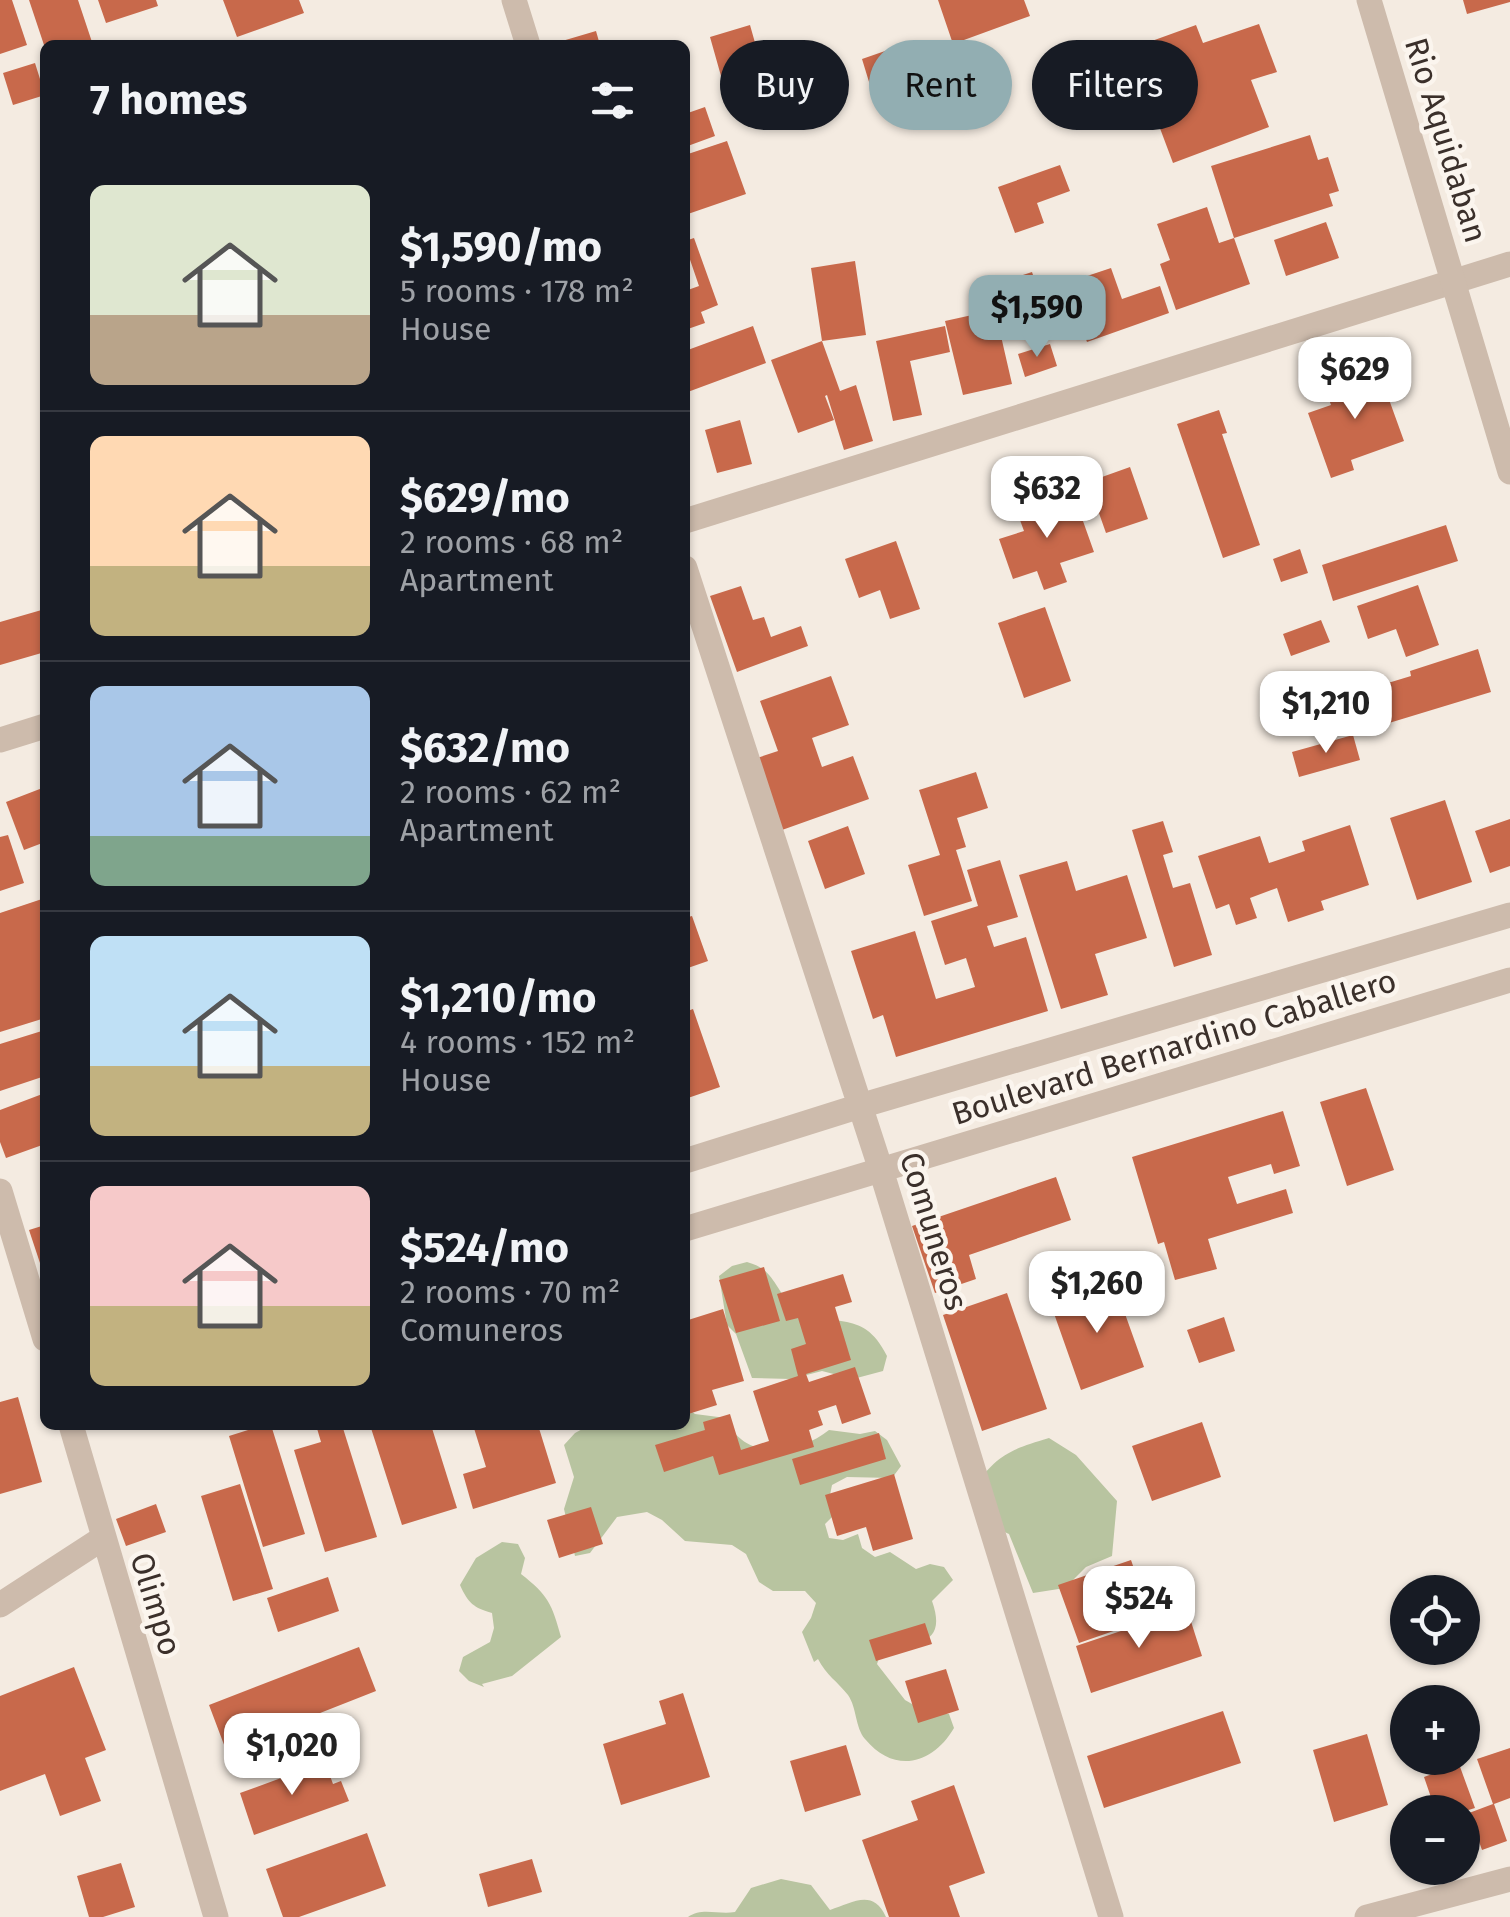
<!DOCTYPE html>
<html lang="en">
<head>
<meta charset="utf-8">
<style>
  body { margin:0; font-family:"Fira Sans",sans-serif; background:#20242c; color:#f1f3f6; height:100vh; display:flex; flex-direction:column; font-size:38px; white-space:nowrap }
  * { box-sizing:border-box; margin:0 }
  p { font-size:32px; color:#9ea1a6 }
  .icon { flex:none; width:55px; height:55px; fill:none; stroke:currentColor; stroke-width:2; stroke-linecap:round; stroke-linejoin:round }
  .map { position:relative; flex:1; overflow:hidden }
  .details { position:absolute; left:40px; top:40px; width:650px; height:1390px; display:flex; flex-direction:column; background:#171b24; border-radius:15px; box-shadow:0 2px 8px #0004 }
  .details>* { flex:none }
  .banner { position:absolute; left:720px; top:40px; width:640px; height:90px; display:flex; gap:20px }
  .controls { position:absolute; left:1390px; top:1575px; display:grid; gap:20px }
  .controls a { display:grid; place-items:center; width:90px; height:90px; border-radius:50%; background:#171b24; box-shadow:0 2px 8px #0004; font-size:50px }
  .price { position:absolute; translate:-50% -85px; padding:0 22px; border-radius:20px; background:#fff; color:#222; font-size:32px; line-height:65px; filter:drop-shadow(0 2px 5px #0008) }
  .price::after { content:''; position:absolute; left:50%; top:60px; width:30px; height:22px; margin-left:-15px; background:inherit; clip-path:polygon(0 0,100% 0,50% 100%) }
  .price.selected { background:#92aeb2; color:#111 }
  ul { padding:0; list-style:none }
  li { display:flex; align-items:center; gap:30px; height:250px; padding:0 50px }
  li+li { border-top:2px solid #363941 }
  li span { display:grid; place-items:center; flex:none; width:280px; height:200px; border-radius:15px; color:#555 }
  li>.icon { margin-inline-start:auto }
  span .icon { width:120px; height:120px; fill:#fffc; stroke-width:1 }
  li b { font-size:42px }
  h2 { display:flex; justify-content:space-between; align-items:center; height:120px; padding:0 50px; font-size:42px }
  .chip { padding:0 35px; border-radius:45px; background:#171b24; box-shadow:0 2px 8px #0004; font-size:35px; line-height:90px }
  .chip.selected { background:#92aeb2; color:#111 }
  .map>svg:first-child { display:block }
  .green { fill:#b8c4a0 }
  .building { fill:#c8694b }
  .lines { fill:none; stroke-linecap:round; stroke-linejoin:round }
  .minor { stroke:#cdbbac; stroke-width:25 }
  .tertiary { stroke:#cdbbac; stroke-width:25 }
  .labels { text-anchor:middle; dominant-baseline:central; stroke-width:9; stroke-linejoin:round; paint-order:stroke }
  .street-label { font-size:32px; fill:#3b302b; stroke:#fbf5ee }
</style>
</head>
<body>
<div class="map">
<svg width="1510" height="1917" viewBox="0 0 1510 1917">
  <rect width="100%" height="100%" fill="#f4ebe1"/>
  <path class="green" d="M747 1262C776 1270 773 1289 793 1305 829 1333 862 1304 887 1356L883 1371 853 1379 822 1371 791 1379 752 1378 736 1334 727 1325 719 1276 732 1266Z
    M685 1407 695 1414 726 1418C743 1462 798 1455 829 1430L860 1434 875 1431 887 1440 901 1466 892 1478 847 1477 832 1485 829 1500 836 1513 825 1524 829 1538 843 1540 858 1534 862 1548 875 1557 890 1552 916 1569 930 1564 944 1567 953 1580 932 1601C948 1646 915 1643 882 1649L877 1664 905 1700 919 1708 949 1714 954 1728C933 1764 895 1775 865 1739 855 1727 857 1708 848 1695 838 1682 826 1675 818 1659L814 1662 802 1632 811 1618 816 1603 805 1591H773L759 1582 746 1554 732 1545 685 1541 662 1520 647 1512 617 1517 590 1553 575 1556 564 1509 574 1477 564 1445 575 1433 588 1426 685 1425Z
    M1049 1438 1076 1455 1117 1501 1112 1556 1086 1567 1065 1588 1033 1593 1009 1534 980 1521 971 1492C995 1456 1008 1450 1049 1438Z
    M502 1542 518 1544 525 1558 521 1574C548 1595 552 1604 561 1637L512 1676 482 1684 484 1687 469 1681 459 1671 463 1657 490 1642 494 1628 492 1613C474 1608 468 1603 460 1585L476 1558Z
    M781 1879 811 1885 830 1910C852 1903 873 1888 886 1917H688C702 1907 718 1915 735 1912L751 1888Z"/>
  <path class="building" d="M0 0H12L27 45 0 54Z
    M29 0H78L93 45H44Z
    M98 0H156L158 6 106 23Z
    M223 0H299L304 13 237 37Z
    M938 0H1024L1030 16 953 44Z
    M1463 0H1510V2L1467 14Z
    M1259 24 1277 72 1251 80 1269 127 1173 163 1155 115 1163 113 1138 46 1196 25 1203 43Z
    M750 25 761 64 721 76 710 37Z
    M596 31 600 45H552V44Z
    M911 42 923 79 873 95 862 59Z
    M35 63 45 95 13 105 3 73Z
    M705 107 715 136 685 147V114Z
    M1310 135 1318 160 1328 157 1339 191 1329 194 1333 206 1234 238 1211 166Z
    M727 141 746 194 685 215V155Z
    M1060 165 1070 191 1037 203 1044 223 1015 233 998 187Z
    M1207 207 1219 243 1234 238 1250 284 1176 310 1160 264 1170 260 1157 224Z
    M1326 222 1339 258 1286 276 1274 240Z
    M694 238 718 305 701 312 705 323 685 330V291L699 286 685 245V241Z
    M855 261 866 335 822 341 811 268Z
    M1111 268 1122 299 1160 286 1169 313 1087 342 1066 283Z
    M1032 272 1046 314 1016 324 1001 282Z
    M995 310 1012 384 963 395 945 321Z
    M753 326 766 363 685 393V351Z
    M945 326 950 352 910 361 922 415 893 421 876 341Z
    M822 341 840 391 856 385 873 441 844 450 827 395 825 396 834 420 798 433 771 360Z
    M1050 344 1057 366 1025 377 1018 354Z
    M1378 369 1404 441 1351 460 1354 470 1331 478 1308 413 1331 405 1325 388Z
    M1219 410 1227 433 1222 434 1260 545 1223 558 1177 424Z
    M740 420 752 464 717 473 705 430Z
    M1130 467 1148 519 1106 533 1088 482Z
    M1073 493 1094 552 1060 563 1067 582 1044 590 1037 571 1013 579 999 539 1024 531 1017 512Z
    M1446 525 1458 561 1333 601 1322 565Z
    M896 541 920 609 890 619 880 590 859 598 845 559Z
    M1300 549 1308 573 1281 582 1273 559Z
    M1418 585 1439 645 1406 657 1396 629 1368 639 1357 606Z
    M741 586 753 620 764 617 771 637 801 626 808 646 737 672 710 596Z
    M1045 607 1071 681 1024 698 998 623Z
    M45 609V652L0 665V622Z
    M1321 620 1330 642 1291 656 1283 634Z
    M1478 649 1491 692 1389 723 1378 686 1411 676 1410 671Z
    M831 676 849 725 812 738 822 767 853 756 869 799 782 830 757 758 778 751 760 701Z
    M1353 735 1360 760 1299 777 1292 752Z
    M976 772 988 808 957 818 966 847 956 850 972 901 924 916 908 865 940 855 919 790Z
    M45 787V816L40 818 45 842 24 850 6 802Z
    M1445 800 1472 882 1417 900 1390 818Z
    M1510 819V866L1490 873 1475 831Z
    M1163 821 1173 852 1163 855 1173 888 1190 883 1212 955 1174 967 1132 830Z
    M1350 825 1369 885 1321 901 1324 910 1288 922 1277 888 1250 898 1257 918 1236 925 1229 904 1216 909 1198 856 1260 836 1269 863 1305 851 1302 841Z
    M848 826 865 874 825 889 808 841Z
    M8 835 24 883 0 891V837Z
    M1000 860 1018 917 987 926 994 947 1026 937 1048 1011 896 1057 883 1015 873 1019 851 951 915 931 936 999 975 987 966 958 945 965 931 921 978 906 967 870Z
    M1067 861 1076 891 1127 875 1147 938 1095 954 1108 995 1061 1009 1019 875Z
    M45 898V1018L0 1032V913Z
    M692 916 708 961 685 969V918Z
    M693 1009 720 1087 685 1099V1012Z
    M45 1030V1076L0 1091V1044Z
    M1366 1088 1394 1170 1347 1186 1320 1102Z
    M45 1093V1144L6 1158 0 1142V1110Z
    M1283 1111 1300 1166 1274 1174 1271 1164 1228 1177 1237 1204 1286 1189 1293 1213 1208 1239 1217 1269 1175 1280 1164 1242 1158 1244 1132 1157Z
    M1056 1177 1071 1220 969 1255 976 1279 935 1293 912 1226Z
    M45 1225V1275H44L29 1230Z
    M764 1267 780 1321 736 1333 719 1280Z
    M843 1274 852 1302 835 1307 851 1360 806 1374 809 1382 855 1367 871 1414 842 1424 836 1405 818 1411 823 1425 809 1430 814 1447 719 1475 713 1456 664 1472 655 1445 705 1430 703 1422 730 1414 741 1450 769 1441 753 1391 798 1376 791 1349 806 1344 798 1318 786 1321 777 1294Z
    M1114 1283 1144 1367 1081 1390 1051 1305Z
    M1007 1293 1047 1409 982 1431 943 1315Z
    M723 1309 744 1381 712 1390 717 1405 685 1415V1321Z
    M1224 1317 1235 1351 1199 1363 1187 1330Z
    M18 1397 42 1482 0 1494V1402Z
    M1202 1422 1221 1477 1152 1501 1132 1446Z
    M264 1425H271L305 1534 263 1547 229 1436Z
    M316 1425H342L377 1537 325 1552 294 1450 321 1442Z
    M370 1425H431L457 1508 402 1525Z
    M473 1425H538L556 1483 473 1509 463 1474 486 1467Z
    M879 1433 886 1459 800 1485 792 1459Z
    M894 1474 913 1539 873 1551 866 1527 837 1536 825 1495Z
    M240 1484 273 1589 233 1601 201 1496Z
    M156 1504 166 1532 126 1546 116 1519Z
    M591 1507 603 1544 559 1558 547 1520Z
    M1131 1560 1151 1618 1079 1643 1058 1585Z
    M328 1577 339 1611 278 1632 267 1598Z
    M1187 1609 1202 1656 1091 1693 1076 1646Z
    M925 1623 932 1644 876 1661 869 1640Z
    M359 1647 376 1691 226 1750 209 1705Z
    M74 1667 106 1750 85 1758 101 1801 60 1816 45 1774 0 1791V1696Z
    M946 1669 959 1710 918 1723 905 1681Z
    M683 1693 710 1777 621 1805 603 1744 666 1724 659 1701Z
    M1223 1711 1241 1763 1104 1808 1087 1756Z
    M1367 1734 1388 1805 1334 1822 1313 1750Z
    M846 1745 861 1795 805 1812 790 1761Z
    M1510 1748V1798L1494 1804 1507 1841 1482 1850 1469 1813 1493 1804 1477 1759Z
    M325 1762 333 1784 341 1781 349 1801 254 1835 240 1793Z
    M1459 1764 1475 1808 1462 1812H1436L1424 1777Z
    M954 1785 985 1873 949 1886 960 1917H889L862 1840 918 1820 911 1801Z
    M367 1833 386 1886 299 1917H283L266 1869Z
    M532 1859 542 1892 488 1907 479 1874Z
    M121 1863 135 1907 103 1917H89L77 1876Z"/>
  <g class="lines">
    <path class="minor" d="M514 0 528 45
      M685 521 1510 264
      M685 568 881 1170 1111 1917
      M0 740 45 726
      M685 1161 860 1106 1510 915
      M0 1191 45 1339
      M685 1229 1510 980
      M71 1425 216 1917
      M0 1605 103 1538
      M1367 1917 1510 1879"/>
    <path class="tertiary" d="M1369 0 1510 472"/>
  </g>
  <g class="labels">
    <g class="street-label">
      <text transform="translate(1446 140) rotate(73)">Rio Aquidaban</text>
      <text transform="translate(1174 1047) rotate(-17)">Boulevard Bernardino Caballero</text>
      <text transform="translate(934 1231) rotate(73)">Comuneros</text>
      <text transform="translate(156 1604) rotate(73)">Olimpo</text>
    </g>
  </g>
</svg>
<div class="controls">
<a><svg class="icon" aria-label="locate" viewBox="0 0 24 24"><circle cx="12" cy="12" r="6"/><path d="M12 2v4M12 18v4M2 12h4M18 12h4"/></svg></a>
<a>+</a>
<a>−</a>
</div>
<b class="price selected" style="left:1037px;top:360px">$1,590</b>
<b class="price" style="left:1355px;top:422px">$629</b>
<b class="price" style="left:1047px;top:541px">$632</b>
<b class="price" style="left:1326px;top:756px">$1,210</b>
<b class="price" style="left:1097px;top:1336px">$1,260</b>
<b class="price" style="left:1139px;top:1651px">$524</b>
<b class="price" style="left:292px;top:1798px">$1,020</b>
<div class="banner">
<a class="chip">Buy</a>
<a class="chip selected">Rent</a>
<a class="chip">Filters</a>
</div>
<section class="details">
<h2>7 homes<svg class="icon" aria-label="filters" viewBox="0 0 24 24"><path d="M4 7h16M4 17h16"/><circle cx="9" cy="7" r="2"/><circle cx="15" cy="17" r="2"/></svg></h2>
<ul>
<li><span style="background:linear-gradient(#dfe7d0 65%,#b9a48a 0)"><svg class="icon" aria-label="home" viewBox="0 0 24 24"><path d="M3 11l9-7 9 7M6 9v11h12V9"/></svg></span><div><b>$1,590/mo</b><p>5 rooms · 178 m²</p><p>House</p></div></li>
<li><span style="background:linear-gradient(#ffd9b3 65%,#c2b280 0)"><svg class="icon" aria-label="home" viewBox="0 0 24 24"><path d="M3 11l9-7 9 7M6 9v11h12V9"/></svg></span><div><b>$629/mo</b><p>2 rooms · 68 m²</p><p>Apartment</p></div></li>
<li><span style="background:linear-gradient(#a9c7e8 75%,#7fa58c 0)"><svg class="icon" aria-label="home" viewBox="0 0 24 24"><path d="M3 11l9-7 9 7M6 9v11h12V9"/></svg></span><div><b>$632/mo</b><p>2 rooms · 62 m²</p><p>Apartment</p></div></li>
<li><span style="background:linear-gradient(#bfe0f5 65%,#c2b280 0)"><svg class="icon" aria-label="home" viewBox="0 0 24 24"><path d="M3 11l9-7 9 7M6 9v11h12V9"/></svg></span><div><b>$1,210/mo</b><p>4 rooms · 152 m²</p><p>House</p></div></li>
<li><span style="background:linear-gradient(#f6c9c9 60%,#c2b280 0)"><svg class="icon" aria-label="home" viewBox="0 0 24 24"><path d="M3 11l9-7 9 7M6 9v11h12V9"/></svg></span><div><b>$524/mo</b><p>2 rooms · 70 m²</p><p>Comuneros</p></div></li>
</ul>
</section>
</div>
</body>
</html>
